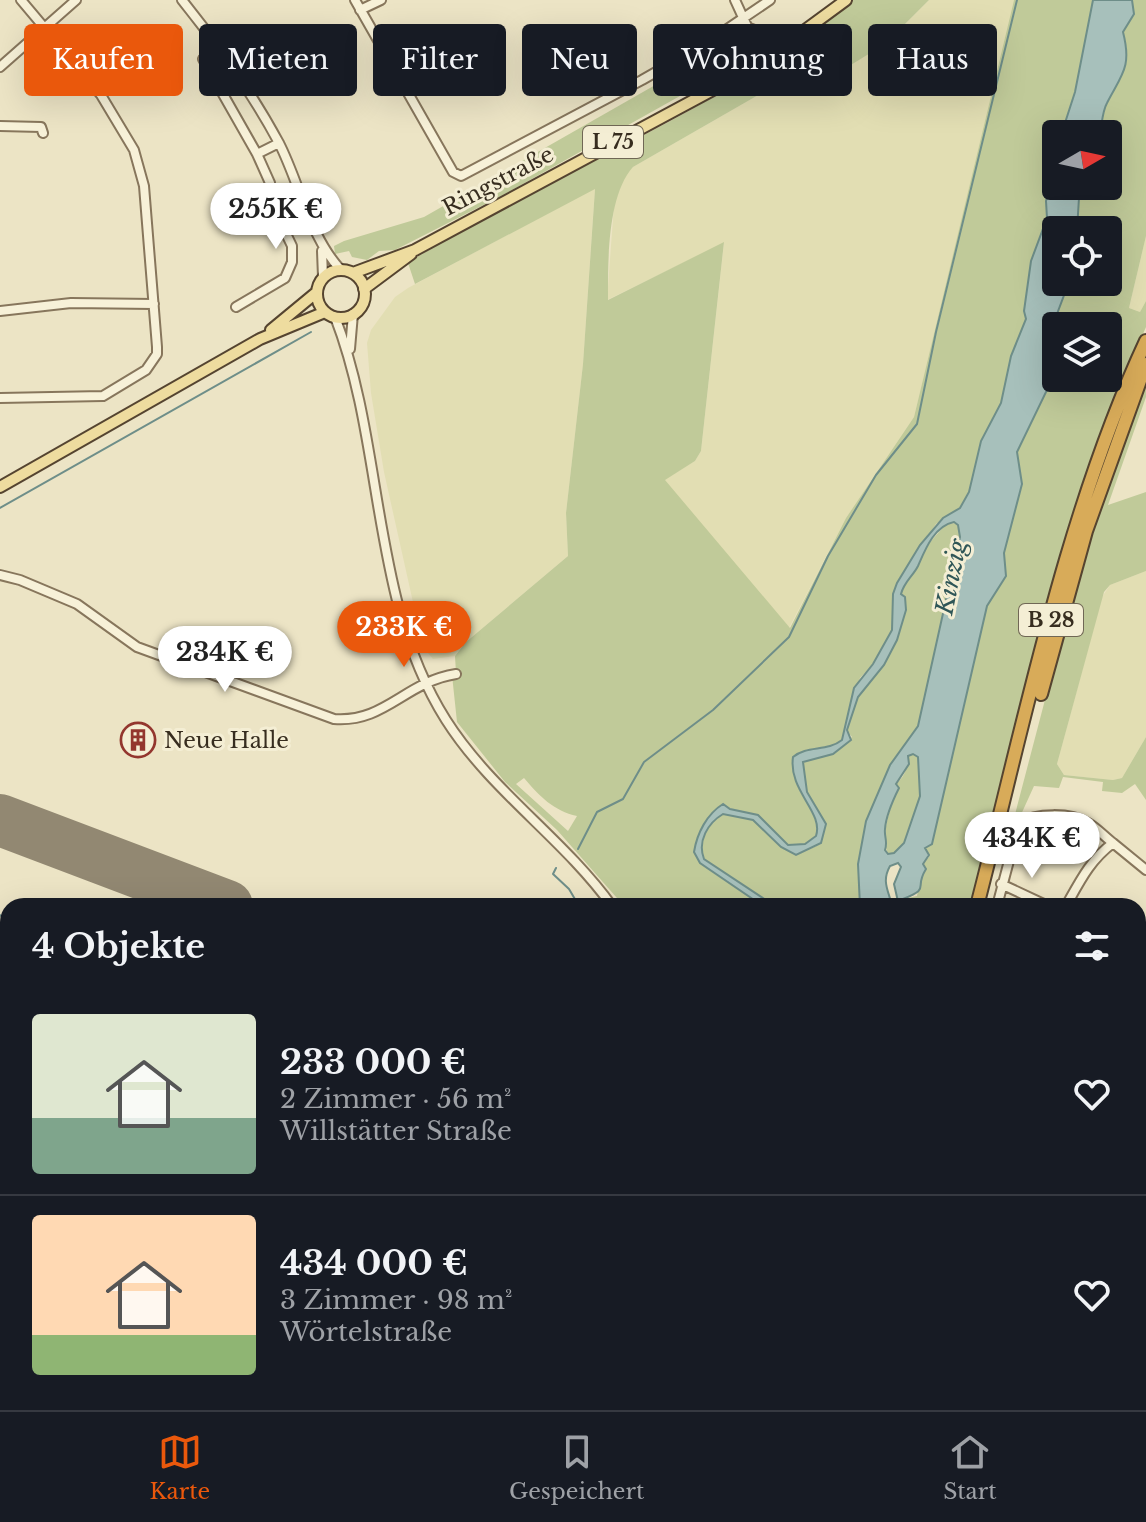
<!DOCTYPE html>
<html lang="de">
<head>
<meta charset="utf-8">
<style>
  body { margin:0; font-family:"Libre Baskerville",serif; background:#20242c; color:#f1f3f6; height:100vh; display:flex; flex-direction:column; font-size:30px; white-space:nowrap }
  * { box-sizing:border-box; margin:0 }
  p { font-size:26px; color:#9ea1a6 }
  .icon { flex:none; width:44px; height:44px; fill:none; stroke:currentColor; stroke-width:2; stroke-linecap:round; stroke-linejoin:round }
  .map { position:relative; flex:1; overflow:hidden }
  .details { position:absolute; left:0px; top:898px; width:1146px; height:512px; display:flex; flex-direction:column; background:#171b24; border-radius:24px 24px 0 0; box-shadow:0 8px 32px #0002 }
  .details>* { flex:none }
  .top-card { position:absolute; left:24px; top:24px; width:1098px; height:72px; display:flex; gap:16px }
  .needle { width:52px; rotate:81deg }
  .buttons { position:absolute; left:1042px; top:120px; display:grid; gap:16px }
  .buttons a { display:grid; place-items:center; width:80px; height:80px; border-radius:8px; background:#171b24; box-shadow:0 8px 32px #0002; font-size:40px }
  .price { position:absolute; translate:-50% -68px; padding:0 18px; border-radius:28px; background:#fff; color:#222; font-size:26px; line-height:52px; filter:drop-shadow(0 2px 4px #0008) }
  .price::after { content:''; position:absolute; left:50%; top:48px; width:24px; height:18px; margin-left:-12px; background:inherit; clip-path:polygon(0 0,100% 0,50% 100%) }
  .price.selected { background:#ea580c; color:#fff }
  ul { padding:0; list-style:none }
  li { display:flex; align-items:center; gap:24px; height:200px; padding:0 32px }
  li+li { border-top:2px solid #363941 }
  li span { display:grid; place-items:center; flex:none; width:224px; height:160px; border-radius:8px; color:#555 }
  li>.icon { margin-inline-start:auto }
  span .icon { width:96px; height:96px; fill:#fffc; stroke-width:1 }
  li b { font-size:34px }
  h2 { display:flex; justify-content:space-between; align-items:center; height:96px; padding:0 32px; font-size:34px }
  .pill { padding:0 28px; border-radius:8px; background:#171b24; box-shadow:0 8px 32px #0002; font-size:28px; line-height:72px }
  .pill.selected { background:#ea580c; color:#fff }
  .tab-bar { display:flex; justify-content:space-around; align-items:center; height:112px; border-top:2px solid #363941; background:#171b24; font-size:22px; color:#9ea1a6 }
  .tab-bar a { display:grid; justify-items:center; gap:4px }
  .tab-bar .selected { color:#ea580c }
  .map>svg:first-child { display:block }
  .farmland { fill:#e2deb3 }
  .green { fill:#c0ca99; fill-rule:evenodd }
  .water { fill:#a7c0bb; stroke:#6e8e89; stroke-width:2; fill-rule:evenodd }
  .lines { fill:none; stroke-linecap:round; stroke-linejoin:round }
  .stream { stroke:#6e8e89; stroke-width:2 }
  .river { stroke:#a7c0bb; stroke-width:14 }
  .runway { stroke:#928872; stroke-width:52 }
  .minor-casing { stroke:#87765c; stroke-width:12 }
  .major-casing { stroke:#554430; stroke-width:14 }
  .highway-casing { stroke:#554430; stroke-width:16 }
  .minor { stroke:#f7f1d8; stroke-width:8 }
  .major { stroke:#eedc9f; stroke-width:10 }
  .highway { stroke:#d8ab59; stroke-width:12 }
  .labels { text-anchor:middle; dominant-baseline:central; stroke-width:6; stroke-linejoin:round; paint-order:stroke }
  .shield { fill:#f4eed4; stroke:#706755; stroke-width:2 }
  .shield-label { font-size:20px; font-weight:bold; fill:#372d1f }
  .street-label { font-size:22px; fill:#372d1f; stroke:#f4eed4 }
  .poi-label { font-size:22px; fill:#372d1f; stroke:#f4eed4; text-anchor:start }
  .water-label { font-size:24px; font-style:italic; fill:#2f5657; stroke:#f4eed4 }
</style>
</head>
<body>
<div class="map">
<svg width="1146" height="1410" viewBox="0 0 1146 1410">
  <rect width="100%" height="100%" fill="#ece4c5"/>
  <path class="farmland" d="M929 0H1014L914 417 846 518 789 628 664 480 695 461 701 451 724 243 607 300 614 205 624 176 633 167 819 60 828 78 885 44Z
    M595 188 583 364 566 513 568 556 466 642 455 656 433 659 423 647 384 472 371 393 367 343 371 330 395 297 408 288Z
    M1146 236V301L1140 312 1129 308Z
    M1146 571V737L1122 778 1113 780 1064 775 1057 764 1102 597 1110 585Z
    M808 1402H990L1002 1407 1000 1410H803Z"/>
  <path class="green" d="M853 0H929L885 44 828 79 819 60 633 167C607 196 608 262 608 300L724 242 701 451 695 461 665 480 790 628 846 518 914 417 1014 0H1093L1075 92 1064 126 1065 134H1056V159L1046 201 1047 217 1031 261 1026 319 1011 356 1001 403 981 441 969 492 960 508 936 524 897 583 893 594 892 630 873 664 860 678 842 740C827 752 807 745 793 757 788 791 823 812 816 836L805 844 788 845 758 815 728 808 706 820 694 852 712 872 763 906H624L557 830 505 782 457 722 452 675 456 673 455 656 466 642 568 556 566 513 583 364 595 189 415 284 408 263C440 242 475 224 509 206 626 142 751 88 853 0ZM524 778C539 796 554 811 577 816L568 831 516 784Z
    M1132 0H1146V236L1129 308 1140 312 1146 301V327L1119 388 1094 458 971 906H916L903 899 917 896 923 864 929 857 925 848 932 844 987 606 1006 576 1004 553 1022 484 1017 452 1047 390 1056 350V378H1108V326H1058L1057 315 1069 282H1108V230H1077L1079 198 1084 186H1108V134H1100C1102 124 1102 112 1107 103 1121 76 1133 64 1123 32L1134 14Z
    M735 35 741 49 680 96 505 194 395 250 379 251 367 260 352 257 349 251 335 254 334 246 344 241 424 217 671 76Z
    M1146 375V397L1108 505 1146 492V571L1110 585 1104 592 1057 764 1064 775 1113 780 1122 778 1146 737V800L1135 784 1122 793 1102 791 1103 782 1063 777 1059 788 1034 786 1019 819 1013 822 1085 547Z
    M957 523 960 537 918 726 890 765 858 864 860 906H775L704 859C697 841 708 824 723 814L753 820 781 847 796 855 821 844 826 824 807 792 803 761 822 756 852 737 847 731 858 697 878 673 897 640 906 610 901 594 904 582 916 569 923 550 946 524Z
    M913 753 918 757 920 796 904 843 894 853 888 854C880 836 890 806 899 788L896 784C905 776 908 767 908 756Z"/>
  <path class="water" d="M1093 0H1132L1134 14 1123 32C1132 67 1122 74 1107 103 1102 112 1102 124 1100 134H1065L1064 126 1075 92Z
    M1056 159V186H1084L1079 198 1077 230H1056V282H1069L1057 314 1056 350 1047 390 1017 452 1022 484 1004 553 1006 576 987 606 932 844 925 848 929 855 923 864 926 869C913 890 932 887 903 899L916 906H899L894 884 901 867 898 863 890 866C881 882 889 891 892 906H860L858 864 866 821 890 765 918 726 960 537 958 525 954 522C934 526 925 550 918 566 913 576 904 582 901 594L905 597 906 610 897 640 884 665 858 697 847 730 851 740 833 754 803 762 807 792 826 824 821 843 796 855 781 847 753 820 723 814C708 823 697 841 704 859L775 906H763L700 863 694 852C697 833 707 814 723 804L730 809 758 815 788 845 805 844 816 836C824 812 788 791 793 757 807 745 827 752 842 740L854 688 873 664 892 630 893 594 897 583 920 545 943 518 960 508 969 492 981 441 1001 403 1011 356 1026 319 1024 311 1031 261 1047 218 1046 201ZM913 754 918 757 920 796 904 843 894 853 888 854 885 850C888 841 884 837 885 829 886 815 893 800 899 788L896 784 909 764 908 756Z
    M8 1387V1402H148L150 1410H0V1390Z
    M632 1402H712L706 1410H626Z"/>
  <g class="lines">
    <path class="stream" d="M0 508 311 332
      M578 849 597 812 623 799 644 762 713 710 789 637 828 556 876 475 917 424 936 332 1017 0
      M556 868 553 874 569 889 579 906
      M0 915 8 920
      M0 976 8 973
      M0 1130 8 1129"/>
    <path class="river" d="M0 1352 8 1353
      M202 1410 204 1402
      M455 1410 461 1402"/>
    <path class="runway" d="M0 820 227 906"/>
    <g class="minor-casing">
      <path id="minor" d="M182 0C219 46 251 91 279 143 300 184 309 236 341 270
        M355 0 453 172 461 176 642 80 705 44 770 0
        M735 0 763 61
        M360 10 381 0
        M747 27 772 37 795 34
        M203 59 257 154 270 183 262 196 222 219
        M0 67 76 0
        M0 126 41 127 43 133
        M257 154 279 143
        M322 251 323 277
        M236 307 285 278 292 262V246L278 217 270 183
        M0 311 71 303 154 304
        M335 317C385 446 370 600 446 720 491 791 563 838 612 906
        M350 349 353 314
        M0 398 103 396 146 370 157 354V347L144 186 134 150 101 95 21 0
        M0 575 20 580 77 604 137 647 334 719C385 723 405 682 456 674
        M1113 843 1146 870
        M1001 884 1048 906
        M997 906 1019 823C1036 813 1070 812 1088 823 1097 828 1105 837 1113 843 1090 860 1080 881 1066 906
        M1138 969 1146 944
        M1138 1062H1146
        M1138 1233V1307
        M1138 1353 1146 1357
        M1029 1402 1046 1410
        M1082 1410 1089 1402"/>
    </g>
    <g class="major-casing">
      <path id="major" d="M317 294a24 24 0 1 1 48 0a24 24 0 1 1-48 0Z
        M353 273 415 250 722 85 763 61 846 0
        M364 289 411 254
        M271 330 317 292
        M0 487 260 339 325 312"/>
    </g>
    <g class="highway-casing">
      <path id="highway" d="M1041 694 1086 531 1146 364
        M977 906C1025 721 1065 515 1146 341
        M783 1410 788 1402"/>
    </g>
    <use href="#minor" class="minor"/>
    <use href="#major" class="major"/>
    <use href="#highway" class="highway"/>
  </g>
  <defs>
    <g id="building-ring" transform="scale(1.8)"><circle r="9.5" fill="#f4eed4" stroke="#93362e" stroke-width="1.5"/><path d="M-4-6H4V6H1V3H-1V6H-4ZM-2.5-4.3h1.7v1.8h-1.7ZM.8-4.3h1.7v1.8H.8ZM-2.5-1h1.7V.8h-1.7ZM.8-1h1.7V.8H.8Z" fill="#93362e"/></g>
  </defs>
  <g fill-rule="evenodd">
    <use href="#building-ring" x="138" y="740"/>
  </g>
  <g class="labels">
    <g class="shield">
      <rect x="583" y="126" width="60" height="32" rx="6"/>
      <rect x="1019" y="604" width="64" height="32" rx="6"/>
    </g>
    <g class="shield-label">
      <text x="613" y="142">L 75</text>
      <text x="1051" y="620">B 28</text>
    </g>
    <g class="street-label">
      <text transform="translate(498 181) rotate(-28)">Ringstraße</text>
    </g>
    <g class="poi-label">
      <text x="164" y="740">Neue Halle</text>
    </g>
    <g class="water-label">
      <text transform="translate(951 577) rotate(-79)">Kinzig</text>
    </g>
  </g>
</svg>
<div class="buttons">
<a><svg class="needle" viewBox="-14 -14 28 28"><path d="M0-13l5 13h-10z" fill="#e53935"/><path d="M0 13l5-13h-10z" fill="#9ea1a6"/></svg></a>
<a><svg class="icon" aria-label="locate" viewBox="0 0 24 24"><circle cx="12" cy="12" r="6"/><path d="M12 2v4M12 18v4M2 12h4M18 12h4"/></svg></a>
<a><svg class="icon" aria-label="layers" viewBox="0 0 24 24"><path d="M12 4l9 5-9 5-9-5zM3 14l9 5 9-5"/></svg></a>
</div>
<b class="price" style="left:276px;top:251px">255K €</b>
<b class="price selected" style="left:404px;top:669px">233K €</b>
<b class="price" style="left:225px;top:694px">234K €</b>
<b class="price" style="left:1032px;top:880px">434K €</b>
<div class="top-card">
<a class="pill selected">Kaufen</a>
<a class="pill">Mieten</a>
<a class="pill">Filter</a>
<a class="pill">Neu</a>
<a class="pill">Wohnung</a>
<a class="pill">Haus</a>
</div>
<section class="details">
<h2>4 Objekte<svg class="icon" aria-label="filters" viewBox="0 0 24 24"><path d="M4 7h16M4 17h16"/><circle cx="9" cy="7" r="2"/><circle cx="15" cy="17" r="2"/></svg></h2>
<ul>
<li><span style="background:linear-gradient(#dfe7d0 65%,#7fa58c 0)"><svg class="icon" aria-label="home" viewBox="0 0 24 24"><path d="M3 11l9-7 9 7M6 9v11h12V9"/></svg></span><div><b>233 000 €</b><p>2 Zimmer · 56 m²</p><p>Willstätter Straße</p></div><svg class="icon" aria-label="heart" viewBox="0 0 24 24"><path d="M12 20l-8-8c-3-5 5-10 8-4 3-6 11-1 8 4z"/></svg></li>
<li><span style="background:linear-gradient(#ffd9b3 75%,#8fb573 0)"><svg class="icon" aria-label="home" viewBox="0 0 24 24"><path d="M3 11l9-7 9 7M6 9v11h12V9"/></svg></span><div><b>434 000 €</b><p>3 Zimmer · 98 m²</p><p>Wörtelstraße</p></div><svg class="icon" aria-label="heart" viewBox="0 0 24 24"><path d="M12 20l-8-8c-3-5 5-10 8-4 3-6 11-1 8 4z"/></svg></li>
</ul>
</section>
</div>
<nav class="tab-bar">
<a class="selected"><svg class="icon" aria-label="map" viewBox="0 0 24 24"><path d="M3 6l6-2 6 2 6-2v14l-6 2-6-2-6 2zM9 4v14M15 6v14"/></svg>Karte</a>
<a><svg class="icon" aria-label="saved" viewBox="0 0 24 24"><path d="M7 4h10v16l-5-4-5 4z"/></svg>Gespeichert</a>
<a><svg class="icon" aria-label="home" viewBox="0 0 24 24"><path d="M3 11l9-7 9 7M6 9v11h12V9"/></svg>Start</a>
</nav>
</body>
</html>
